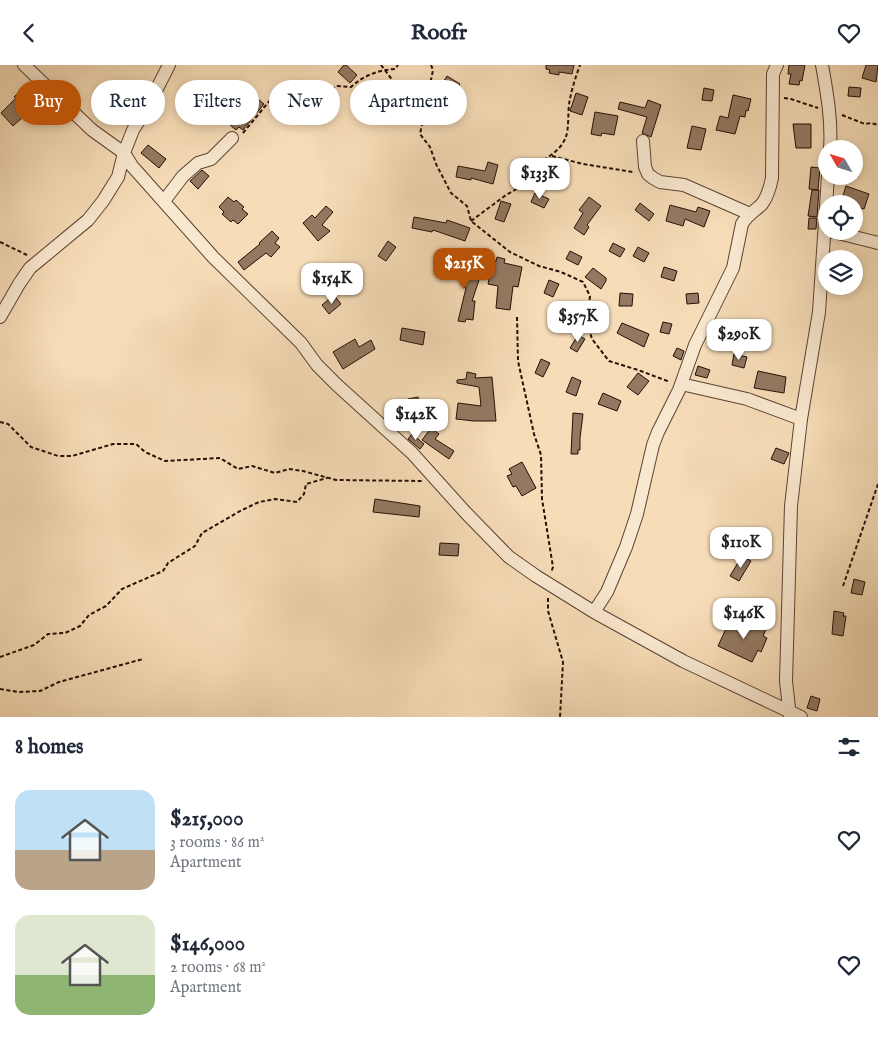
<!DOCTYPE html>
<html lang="en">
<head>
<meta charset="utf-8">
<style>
  body { margin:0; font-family:"IM FELL English",serif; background:#f6f6f7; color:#1f2937; height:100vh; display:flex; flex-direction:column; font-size:19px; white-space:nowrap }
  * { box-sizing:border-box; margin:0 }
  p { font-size:16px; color:#747a83 }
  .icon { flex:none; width:28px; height:28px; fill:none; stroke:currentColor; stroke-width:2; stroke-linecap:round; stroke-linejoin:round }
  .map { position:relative; height:652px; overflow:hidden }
  .drawer { display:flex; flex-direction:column; background:#fff; flex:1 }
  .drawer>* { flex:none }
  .hud { position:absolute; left:15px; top:15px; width:500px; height:45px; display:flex; gap:10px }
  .needle { width:32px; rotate:309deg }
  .fabs { position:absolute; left:818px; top:75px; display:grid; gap:10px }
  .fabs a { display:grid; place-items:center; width:45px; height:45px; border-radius:50%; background:#fff; box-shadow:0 2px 8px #0003; font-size:25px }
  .price { position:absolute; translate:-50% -42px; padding:0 11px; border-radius:10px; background:#fff; color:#222; font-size:16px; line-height:32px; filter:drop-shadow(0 1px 2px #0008) }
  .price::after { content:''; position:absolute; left:50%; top:30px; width:15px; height:11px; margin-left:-8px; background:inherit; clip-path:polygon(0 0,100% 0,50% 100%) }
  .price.on { background:#b45309; color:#fff }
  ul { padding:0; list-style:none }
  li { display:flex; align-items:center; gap:15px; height:125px; padding:0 15px }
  li span { display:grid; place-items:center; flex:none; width:140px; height:100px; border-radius:15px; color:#555 }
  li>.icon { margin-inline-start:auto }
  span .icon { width:60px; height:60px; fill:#fffc; stroke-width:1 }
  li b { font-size:21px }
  h2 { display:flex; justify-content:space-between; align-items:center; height:60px; padding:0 15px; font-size:21px }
  .chip { padding:0 18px; border-radius:22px; background:#fff; box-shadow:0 2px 8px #0003; font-size:18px; line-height:45px }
  .chip.on { background:#b45309; color:#fff }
  header { display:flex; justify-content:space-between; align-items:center; height:65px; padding:0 15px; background:#fff; font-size:22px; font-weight:800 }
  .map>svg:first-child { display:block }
  .building { fill:#937962; stroke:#270e05 }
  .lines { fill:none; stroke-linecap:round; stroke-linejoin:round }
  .minor-casing { stroke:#5b4232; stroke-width:14 }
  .path { stroke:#270e05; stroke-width:2; stroke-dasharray:4 2.5; stroke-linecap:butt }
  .minor { stroke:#f9e8d0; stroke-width:12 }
</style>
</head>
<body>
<header><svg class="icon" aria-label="back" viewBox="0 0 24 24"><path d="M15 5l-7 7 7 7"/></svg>Roofr<svg class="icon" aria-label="heart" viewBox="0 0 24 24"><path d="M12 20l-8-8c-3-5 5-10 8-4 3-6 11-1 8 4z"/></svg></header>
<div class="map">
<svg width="878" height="652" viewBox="0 0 878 652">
  <rect width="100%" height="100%" fill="#f6dcb7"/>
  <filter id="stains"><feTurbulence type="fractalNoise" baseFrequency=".004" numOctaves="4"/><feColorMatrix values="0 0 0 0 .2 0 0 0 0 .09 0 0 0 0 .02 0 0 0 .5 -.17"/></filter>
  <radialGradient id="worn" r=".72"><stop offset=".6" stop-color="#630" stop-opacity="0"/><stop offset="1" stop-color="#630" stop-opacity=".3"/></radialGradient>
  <path class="building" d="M344 0H346L357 10 350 18 338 7Z
    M546 0H574L572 9 559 7V10L549 8 550 5 546 4Z
    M789 0H805L802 16 800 15 799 20 789 19 791 9H788Z
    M866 0H878L876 17 862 13Z
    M447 11 460 19 450 35 437 27Z
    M382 15 392 23 383 36 372 28Z
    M413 17 430 26 425 36 409 26Z
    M24 22 37 36 21 51 23 52 13 61 1 48 16 33 14 32Z
    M849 22 861 23 860 32 848 31Z
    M704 23 714 25 712 36 702 35Z
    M248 26 264 39 243 65 239 62 236 65 229 59 232 56 227 52Z
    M576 28 588 32 582 50 570 46Z
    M733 30 751 34 748 46 746 45 745 52 740 51 735 69 716 65 720 51 728 53Z
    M648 35 661 40 651 72 642 68 647 52 618 44 620 37 645 43Z
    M378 37 388 44 379 57 369 51Z
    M595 47 618 51 614 70 602 68 601 71 591 69Z
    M793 59H811V83H796Z
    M692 61 706 64 701 85 687 83Z
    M148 80 166 94 159 103 141 88Z
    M488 97 498 100 493 119 471 113V115L456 112 458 101 485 106Z
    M811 102 820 103 818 125 809 124Z
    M202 105 209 111 198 124 190 116Z
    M846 121 869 129 864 144 854 141V139L841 137Z
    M812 125H819L817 152 808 151Z
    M535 128 549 134 544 143 531 137Z
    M228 132 234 137 236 135 244 142 242 144 248 149 238 159 233 155 231 157 222 149 224 147 219 142Z
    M589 132 601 141 587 160 589 162 584 170 574 163 583 148 579 145Z
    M501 136 511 139 504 157 495 154Z
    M640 138 654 149 649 156 635 145Z
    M670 140 696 147 698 142 710 146 704 162 685 154 683 161 666 156Z
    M326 141 333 147 322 160 330 166 318 176 303 158 312 150 315 153Z
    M414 152 446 158 447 155 470 163 465 176 433 165 432 167 412 163Z
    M809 153H817L816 164H808Z
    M272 166 279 173 275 178 280 182 271 192 266 188 244 205 238 197 260 179 259 178Z
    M388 176 396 182 386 196 378 191Z
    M613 178 625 184 620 192 609 186Z
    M638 182 649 188 644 197 633 191Z
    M570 186 582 192 578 200 566 194Z
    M497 192 505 194 504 198 522 202 518 222 513 221 510 245 496 243 498 221 488 219 493 195 496 196Z
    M447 197 460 200 459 205 480 212 472 236H475L473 255 466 254 465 257 458 256 466 223 463 222 465 216 444 212Z
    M664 202 677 206 674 216 661 212Z
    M593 203 606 213V216L601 224 585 212Z
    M549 215 559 219 553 232 544 228Z
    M620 228 633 229 632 241H619Z
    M698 228 699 238 687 239 686 229Z
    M334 230 341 239 329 249 322 240Z
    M663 257 672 259 669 269 660 267Z
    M622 258 649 269 644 282 617 268Z
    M402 263 425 267 423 280 400 275Z
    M578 270 585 274 577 287 570 283Z
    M355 274 359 282 371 275 375 284 343 304 333 287Z
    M677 283 684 286 681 295 673 291Z
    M734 289 747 292 744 303 732 300Z
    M541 294 550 298 543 312 535 308Z
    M698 301 710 305 707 313 695 310Z
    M758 306 786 312 784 328 754 323Z
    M467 307 476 309 475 313 492 312 496 356H474L456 354 458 338 481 341 479 322 457 318V315L466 314Z
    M638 308 649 316 638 330 627 322Z
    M572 312 581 316 576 331 566 327Z
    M603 328 621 336 617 346 598 339Z
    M418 332 420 343 411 345 408 334Z
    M573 348 583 349 580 373V385H578V389H571Z
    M431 363 439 369 435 374 454 386 449 394 422 375Z
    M412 369 424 379 420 384 408 374Z
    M776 383 789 388 784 399 771 394Z
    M522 397 536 423 522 431 516 421 513 422 507 411 512 409 509 404Z
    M375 434 420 441 419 452 373 447Z
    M440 478 459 479 458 491 439 490Z
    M742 491 751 496 739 516 730 511Z
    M854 514 865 517 862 530 851 528Z
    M834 546 844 548 843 551H846L843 571 832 569Z
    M730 555 751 564 755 556 767 562 763 571 767 573 761 587 758 585 752 597 718 581Z
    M811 631 820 634 817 646 807 643Z"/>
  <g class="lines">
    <g class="minor-casing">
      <path id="minor" d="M24 0 92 65 124 88 132 101 213 192 301 278 317 300 337 320 412 388 466 448 509 492 536 511 594 547 683 596 801 652
        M822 0C827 28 832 55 830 84
        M643 76 645 102 648 109 653 113 660 117 684 120 750 149
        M164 136 183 111 198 98 211 94 232 73
        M830 166 878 178
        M0 252 19 219 30 203 88 155 103 136 118 112 124 88 133 65 147 43 169 0
        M681 319 747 334 801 354
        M594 547 607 527 626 482 637 449 653 380 658 367 679 325 695 280 733 203 742 159C747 150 755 146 762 139 768 131 770 123 772 113L773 9 777 0
        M790 652 786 616 791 441 801 354 819 247 828 111"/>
    </g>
    <path class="path" d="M381 0 412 41 422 60
      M431 0 433 5 420 69 430 82 436 99 451 128 467 141 471 156 510 187 539 201 561 207 583 217 590 231 587 258 592 274 609 296 638 305 670 317
      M784 33 791 34 818 43
      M842 50 865 59 871 58 878 60
      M243 68 271 34 291 25 302 24 314 18 330 26 336 21 351 22C364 10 379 5 395 4L398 0
      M552 91 583 99 633 107
      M471 156 506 130 532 115C535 92 556 94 565 74 570 64 567 45 570 34 572 23 576 11 580 0
      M0 177 27 190
      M517 252 518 296 534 369 541 390 542 434 553 502 551 508
      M0 357 8 359 31 382 58 391H72L113 379H136L145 387 165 396 220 393 238 404 252 401 275 408 289 404 303 406 336 415 422 416
      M843 521 878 419
      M548 533V546L563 597 560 652
      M0 592 34 580 48 569 65 568 80 561 89 550 106 541 122 524 163 506 168 498 195 481 202 468 240 446 259 437 275 434 297 437 304 429 306 419 327 413
      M0 624 19 627 40 626 59 617 143 594"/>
    <use href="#minor" class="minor"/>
  </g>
  <rect width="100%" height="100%" filter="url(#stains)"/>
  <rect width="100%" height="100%" fill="url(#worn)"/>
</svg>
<div class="fabs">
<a><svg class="needle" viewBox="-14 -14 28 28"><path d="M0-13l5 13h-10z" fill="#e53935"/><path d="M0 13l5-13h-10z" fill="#747a83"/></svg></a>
<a><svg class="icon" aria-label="locate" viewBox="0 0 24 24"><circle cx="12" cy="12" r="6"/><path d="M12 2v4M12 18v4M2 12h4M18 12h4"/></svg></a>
<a><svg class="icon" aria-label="layers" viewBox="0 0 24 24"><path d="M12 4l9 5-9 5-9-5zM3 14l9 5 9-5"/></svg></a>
</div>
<b class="price" style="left:540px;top:135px">$133K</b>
<b class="price on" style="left:464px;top:225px">$215K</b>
<b class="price" style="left:332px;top:240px">$154K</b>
<b class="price" style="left:578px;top:278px">$357K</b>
<b class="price" style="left:739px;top:296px">$290K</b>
<b class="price" style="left:416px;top:376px">$142K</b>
<b class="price" style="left:741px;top:504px">$110K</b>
<b class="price" style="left:744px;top:575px">$146K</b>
<div class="hud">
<a class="chip on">Buy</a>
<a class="chip">Rent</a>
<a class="chip">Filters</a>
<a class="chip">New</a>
<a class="chip">Apartment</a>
</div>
</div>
<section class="drawer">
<h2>8 homes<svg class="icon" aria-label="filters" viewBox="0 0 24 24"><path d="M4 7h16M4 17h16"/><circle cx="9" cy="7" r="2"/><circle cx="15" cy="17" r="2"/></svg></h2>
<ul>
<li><span style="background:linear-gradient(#bfe0f5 60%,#b9a48a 0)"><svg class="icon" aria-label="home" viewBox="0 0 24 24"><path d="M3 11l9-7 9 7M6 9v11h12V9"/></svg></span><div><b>$215,000</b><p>3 rooms · 86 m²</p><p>Apartment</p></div><svg class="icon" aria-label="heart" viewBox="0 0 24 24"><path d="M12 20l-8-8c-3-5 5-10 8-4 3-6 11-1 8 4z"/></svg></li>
<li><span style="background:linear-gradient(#dfe7d0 60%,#8fb573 0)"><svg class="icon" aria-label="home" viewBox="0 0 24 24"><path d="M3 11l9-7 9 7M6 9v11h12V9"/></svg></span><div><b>$146,000</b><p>2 rooms · 68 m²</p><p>Apartment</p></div><svg class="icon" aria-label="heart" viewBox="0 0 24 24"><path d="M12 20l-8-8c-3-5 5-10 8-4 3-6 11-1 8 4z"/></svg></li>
</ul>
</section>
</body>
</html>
